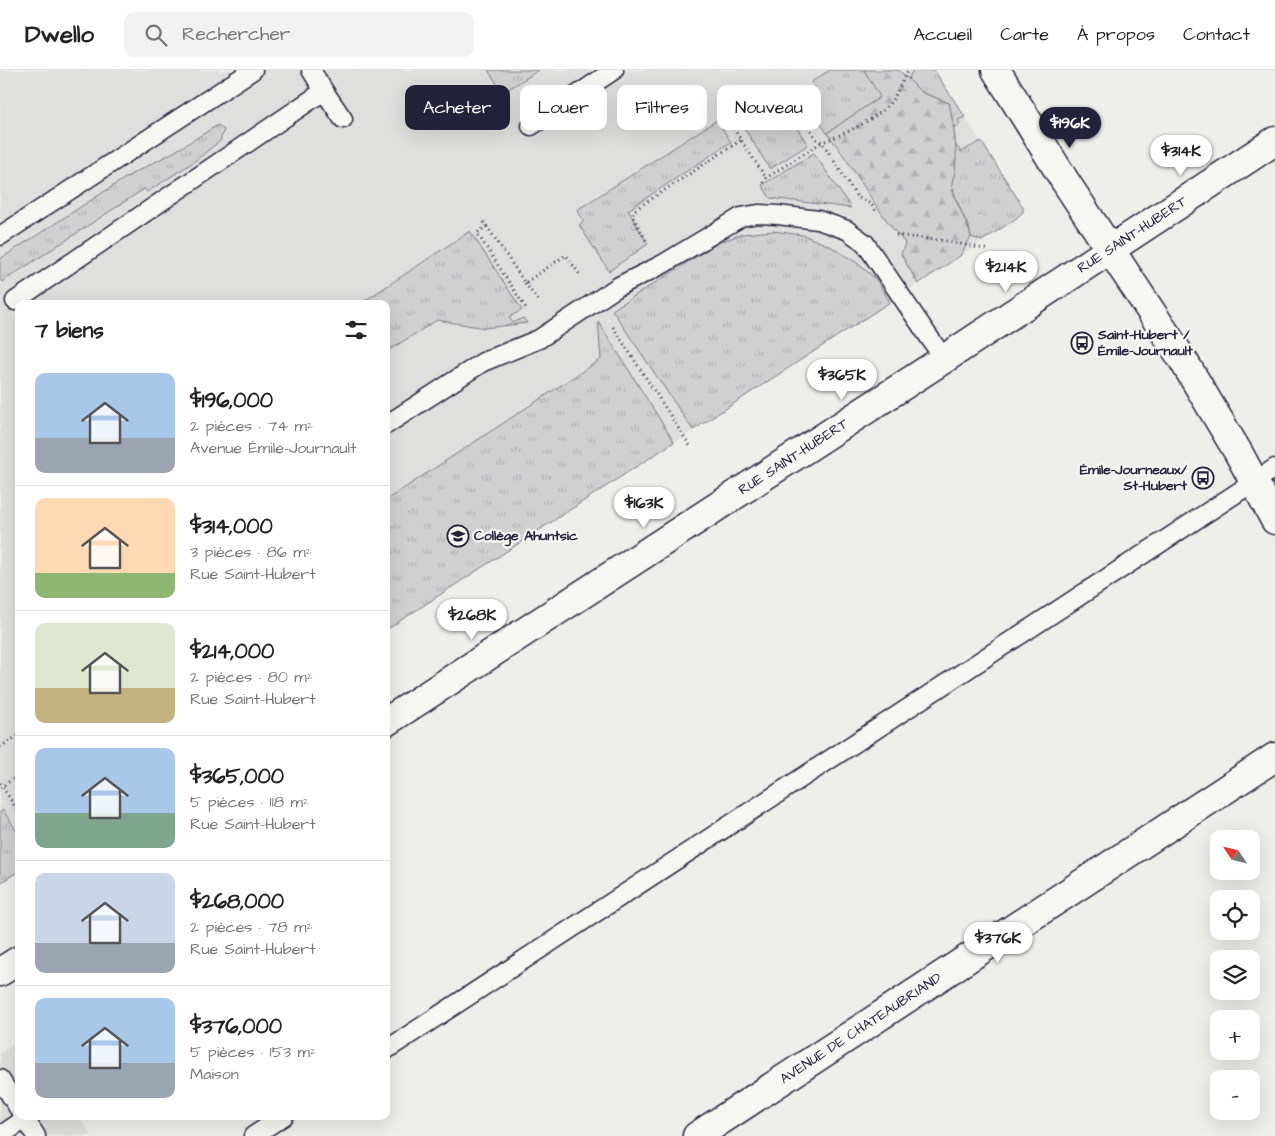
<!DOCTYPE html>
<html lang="fr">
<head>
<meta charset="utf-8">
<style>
  body { margin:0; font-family:"Architects Daughter",sans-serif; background:#f2f2f2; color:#222; height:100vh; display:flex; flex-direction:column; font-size:19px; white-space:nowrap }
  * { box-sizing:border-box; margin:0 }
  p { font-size:16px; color:#767676 }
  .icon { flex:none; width:28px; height:28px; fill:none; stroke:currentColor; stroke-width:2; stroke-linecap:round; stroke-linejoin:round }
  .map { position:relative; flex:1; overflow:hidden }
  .panel { position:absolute; left:15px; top:230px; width:375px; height:820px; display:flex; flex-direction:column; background:#fff; border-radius:10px; box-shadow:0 5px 20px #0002 }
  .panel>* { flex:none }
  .banner { position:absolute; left:405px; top:15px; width:475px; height:45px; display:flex; gap:10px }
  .needle { width:32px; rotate:305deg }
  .controls { position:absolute; left:1210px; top:760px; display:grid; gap:10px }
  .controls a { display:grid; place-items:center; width:50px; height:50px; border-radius:10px; background:#fff; box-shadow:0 5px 20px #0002; font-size:25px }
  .price { position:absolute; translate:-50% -42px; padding:0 11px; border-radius:18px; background:#fff; color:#222; font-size:16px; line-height:32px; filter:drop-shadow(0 1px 2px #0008) }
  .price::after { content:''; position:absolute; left:50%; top:30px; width:15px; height:11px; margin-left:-8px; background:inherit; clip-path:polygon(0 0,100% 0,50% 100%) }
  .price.on { background:#22223b; color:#fff }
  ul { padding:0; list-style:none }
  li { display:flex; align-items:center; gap:15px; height:125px; padding:0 20px }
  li+li { border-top:1px solid #e0e0e0 }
  li span { display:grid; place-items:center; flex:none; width:140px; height:100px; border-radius:10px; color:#555 }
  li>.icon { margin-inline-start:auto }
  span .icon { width:60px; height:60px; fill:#fffc; stroke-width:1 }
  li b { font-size:21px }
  h2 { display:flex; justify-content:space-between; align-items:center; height:60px; padding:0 20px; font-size:21px }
  .chip { padding:0 18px; border-radius:10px; background:#fff; box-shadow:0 5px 20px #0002; font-size:18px; line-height:45px }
  .chip.on { background:#22223b; color:#fff }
  header { display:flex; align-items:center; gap:30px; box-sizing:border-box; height:70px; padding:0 25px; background:#fff; border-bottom:1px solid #e0e0e0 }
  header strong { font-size:24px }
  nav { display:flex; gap:28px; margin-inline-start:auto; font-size:18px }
  .search { width:350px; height:45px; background:#f2f2f2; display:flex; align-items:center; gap:12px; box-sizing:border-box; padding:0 18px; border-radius:10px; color:#767676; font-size:19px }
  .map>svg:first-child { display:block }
  .built { fill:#dfdfde }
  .grass { fill:url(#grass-tufts); stroke:#797986 }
  .forest { fill:url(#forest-firs); stroke:#797986 }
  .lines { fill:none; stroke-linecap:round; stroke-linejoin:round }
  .service-casing { stroke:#22223b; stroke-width:21 }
  .minor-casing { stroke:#22223b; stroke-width:31 }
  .secondary-casing { stroke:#22223b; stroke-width:31 }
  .path { stroke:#22223b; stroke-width:3; stroke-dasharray:1 4; stroke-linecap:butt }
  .service { stroke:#f6f6f2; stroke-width:18 }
  .minor { stroke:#f6f6f2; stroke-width:28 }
  .secondary { stroke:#f6f6f2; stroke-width:28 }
  .labels { text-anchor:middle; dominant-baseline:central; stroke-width:4.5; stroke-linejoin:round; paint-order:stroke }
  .street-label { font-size:14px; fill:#22223b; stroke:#f6f6f2 }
  .poi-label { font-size:14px; font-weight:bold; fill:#22223b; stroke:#f6f6f2; text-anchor:start }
</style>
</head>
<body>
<header>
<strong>Dwello</strong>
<div class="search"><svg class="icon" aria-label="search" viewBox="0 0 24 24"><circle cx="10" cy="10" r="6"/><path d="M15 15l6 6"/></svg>Rechercher</div>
<nav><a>Accueil</a><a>Carte</a><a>À propos</a><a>Contact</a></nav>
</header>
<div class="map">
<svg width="1275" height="1066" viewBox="0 0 1275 1066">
  <defs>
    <pattern id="grass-tufts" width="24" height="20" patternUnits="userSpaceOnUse" patternTransform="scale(1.25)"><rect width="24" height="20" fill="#d0d0d1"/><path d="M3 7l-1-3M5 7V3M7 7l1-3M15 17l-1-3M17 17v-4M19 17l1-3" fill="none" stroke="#b2b2b4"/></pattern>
    <pattern id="forest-firs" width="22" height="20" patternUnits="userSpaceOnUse" patternTransform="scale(1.25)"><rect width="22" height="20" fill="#d0d0d1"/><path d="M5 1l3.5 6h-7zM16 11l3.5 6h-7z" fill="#b2b2b4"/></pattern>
  </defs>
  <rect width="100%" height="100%" fill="#eeeeeb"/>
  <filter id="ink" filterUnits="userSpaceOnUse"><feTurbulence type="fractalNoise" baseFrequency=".02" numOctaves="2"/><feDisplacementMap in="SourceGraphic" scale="10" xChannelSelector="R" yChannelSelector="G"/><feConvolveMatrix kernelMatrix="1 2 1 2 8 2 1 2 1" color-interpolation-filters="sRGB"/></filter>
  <g filter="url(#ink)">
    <path class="built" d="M0 0H934L1020 131 1023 142 1014 150 918 214 386 560V234H19V801L0 813Z
      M19 971V1046H78L92 1066H0V983Z"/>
    <path class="grass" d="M488 0H539L507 20 505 18 501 20Z
      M830 0H864L881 27 827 63 807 33 819 24 811 12Z
      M913 0H934L965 47 958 50 960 54 954 58 949 33 921 22 908 9Z
      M780 32 808 75 770 99 743 56Z
      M717 50 731 72 628 140 648 174 609 201 579 155 584 151 577 140Z
      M218 55 224 60 220 71 192 93 147 122 144 119 2 212 0 209V189L130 105 172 83Z
      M981 71 1023 137V142L1014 150 982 171 971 167 969 158 960 139 951 115 955 102V74L961 82Z
      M814 83 851 138 770 128 762 115Z
      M470 161 522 240 509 247 513 253 523 248 527 253 485 258 437 250 386 282V234H360Z
      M773 161 803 165 830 176 857 193 875 208 890 232 693 360 612 240 718 173 742 164Z
      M598 251 674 372 386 560V430L601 289Z
      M3 740 19 765V801L0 813V742Z"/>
    <path class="forest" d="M864 0H899L921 22 949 33C954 56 958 80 955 102 954 107 951 112 952 117 956 135 967 150 971 167L960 186 918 214 901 184 905 173C875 140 855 98 827 63L880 27Z"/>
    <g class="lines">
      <g class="service-casing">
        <path id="service" d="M324 21 343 49
          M531 56 614 0
          M0 166 253 0
          M15 231 324 21 311 0
          M386 355 483 292 539 269 619 216 663 194 741 147 758 144 778 145 818 150 847 160 865 173 944 289
          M386 980 1275 398
          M0 1009 19 1039
          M23 1046 36 1066
          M0 1066 25 1049
          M253 1066 284 1046"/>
      </g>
      <g class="minor-casing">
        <g id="minor">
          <path d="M996 0 1065 111 1183 290 1238 382 1275 450"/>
          <path id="s1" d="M697 1066 1275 687"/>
        </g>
      </g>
      <g class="secondary-casing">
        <g id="secondary">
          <path id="s2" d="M386 652 944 289 1275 71"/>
          <path d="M0 902 19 890"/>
        </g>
      </g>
      <path class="path" d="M798 39 816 69 822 72C843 65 877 49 891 32 898 22 902 11 908 0
        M728 50 766 108
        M763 113 766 108 822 72 857 127 871 134 877 142
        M484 152 525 213 566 185 580 205
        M487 156 477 163 527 240
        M896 165 946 171 989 180
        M646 170 633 147V141L741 70
        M525 213 539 232
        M613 257 690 376
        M0 677 19 665
        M0 713 19 743
        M0 718 19 705"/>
      <use href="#service" class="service"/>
      <use href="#minor" class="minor"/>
      <use href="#secondary" class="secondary"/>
    </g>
  </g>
  <defs>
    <g id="bus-ring" transform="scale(1.125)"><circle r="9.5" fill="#f6f6f2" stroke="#22223b" stroke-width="1.5"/><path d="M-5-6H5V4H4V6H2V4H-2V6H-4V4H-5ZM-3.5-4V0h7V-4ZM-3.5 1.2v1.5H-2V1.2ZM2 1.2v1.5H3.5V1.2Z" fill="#22223b"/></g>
    <g id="university-ring" transform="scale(1.125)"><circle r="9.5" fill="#f6f6f2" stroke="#22223b" stroke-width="1.5"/><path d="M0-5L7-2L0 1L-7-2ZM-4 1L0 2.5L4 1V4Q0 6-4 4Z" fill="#22223b"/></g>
  </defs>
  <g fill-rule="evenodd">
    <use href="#bus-ring" x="1082" y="273"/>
    <use href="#bus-ring" x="1203" y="408"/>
    <use href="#university-ring" x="458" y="466"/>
  </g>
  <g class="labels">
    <g class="street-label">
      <text stroke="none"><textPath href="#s2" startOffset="891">RUE SAINT-HUBERT</textPath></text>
      <text stroke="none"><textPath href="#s2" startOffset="486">RUE SAINT-HUBERT</textPath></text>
      <text stroke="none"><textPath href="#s1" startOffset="196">AVENUE DE CHATEAUBRIAND</textPath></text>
    </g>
    <g class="poi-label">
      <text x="1098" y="265">Saint-Hubert /<tspan x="1098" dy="16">Émile-Journault</tspan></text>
      <text x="1187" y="400" text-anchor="end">Émile-Journeaux/<tspan x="1187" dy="16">St-Hubert</tspan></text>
      <text x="474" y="466">Collège Ahuntsic</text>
    </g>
  </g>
</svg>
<div class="controls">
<a><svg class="needle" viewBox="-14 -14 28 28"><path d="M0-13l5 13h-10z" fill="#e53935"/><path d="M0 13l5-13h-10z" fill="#767676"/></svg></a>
<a><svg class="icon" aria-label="locate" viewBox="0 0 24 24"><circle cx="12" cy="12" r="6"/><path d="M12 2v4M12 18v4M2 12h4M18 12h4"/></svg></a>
<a><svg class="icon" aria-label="layers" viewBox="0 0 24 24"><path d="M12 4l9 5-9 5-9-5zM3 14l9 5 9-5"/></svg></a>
<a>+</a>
<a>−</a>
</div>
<b class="price on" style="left:1070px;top:79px">$196K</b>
<b class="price" style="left:1181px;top:107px">$314K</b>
<b class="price" style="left:1006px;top:223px">$214K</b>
<b class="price" style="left:842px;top:331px">$365K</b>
<b class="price" style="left:644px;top:459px">$163K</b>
<b class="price" style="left:472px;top:571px">$268K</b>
<b class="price" style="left:998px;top:894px">$376K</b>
<div class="banner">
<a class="chip on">Acheter</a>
<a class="chip">Louer</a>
<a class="chip">Filtres</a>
<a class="chip">Nouveau</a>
</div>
<section class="panel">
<h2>7 biens<svg class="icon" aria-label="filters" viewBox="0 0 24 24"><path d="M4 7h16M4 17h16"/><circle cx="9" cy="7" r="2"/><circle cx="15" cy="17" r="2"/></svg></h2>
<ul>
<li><span style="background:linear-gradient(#a9c7e8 65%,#9aa5b1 0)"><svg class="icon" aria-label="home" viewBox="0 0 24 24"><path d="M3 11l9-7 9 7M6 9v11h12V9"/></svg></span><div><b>$196,000</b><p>2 pièces · 74 m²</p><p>Avenue Émile-Journault</p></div></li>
<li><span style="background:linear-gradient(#ffd9b3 75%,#8fb573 0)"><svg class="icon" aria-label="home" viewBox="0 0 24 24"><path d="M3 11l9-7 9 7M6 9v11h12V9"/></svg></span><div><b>$314,000</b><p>3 pièces · 86 m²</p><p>Rue Saint-Hubert</p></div></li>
<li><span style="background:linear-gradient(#dfe7d0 65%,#c2b280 0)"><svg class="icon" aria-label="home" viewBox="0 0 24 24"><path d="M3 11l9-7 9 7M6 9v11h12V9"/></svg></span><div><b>$214,000</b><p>2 pièces · 80 m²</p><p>Rue Saint-Hubert</p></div></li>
<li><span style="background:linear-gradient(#a9c7e8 65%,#7fa58c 0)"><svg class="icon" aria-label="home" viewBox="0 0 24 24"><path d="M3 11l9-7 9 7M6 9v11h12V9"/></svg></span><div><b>$365,000</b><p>5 pièces · 118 m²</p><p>Rue Saint-Hubert</p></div></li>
<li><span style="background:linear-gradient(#c9d6e8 70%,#9aa5b1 0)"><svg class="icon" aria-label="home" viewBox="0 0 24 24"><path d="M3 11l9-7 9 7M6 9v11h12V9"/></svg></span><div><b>$268,000</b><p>2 pièces · 78 m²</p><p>Rue Saint-Hubert</p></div></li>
<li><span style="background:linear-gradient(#a9c7e8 65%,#9aa5b1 0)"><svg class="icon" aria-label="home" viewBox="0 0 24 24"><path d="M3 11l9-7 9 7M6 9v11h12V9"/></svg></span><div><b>$376,000</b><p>5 pièces · 153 m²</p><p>Maison</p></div></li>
</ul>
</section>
</div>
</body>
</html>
